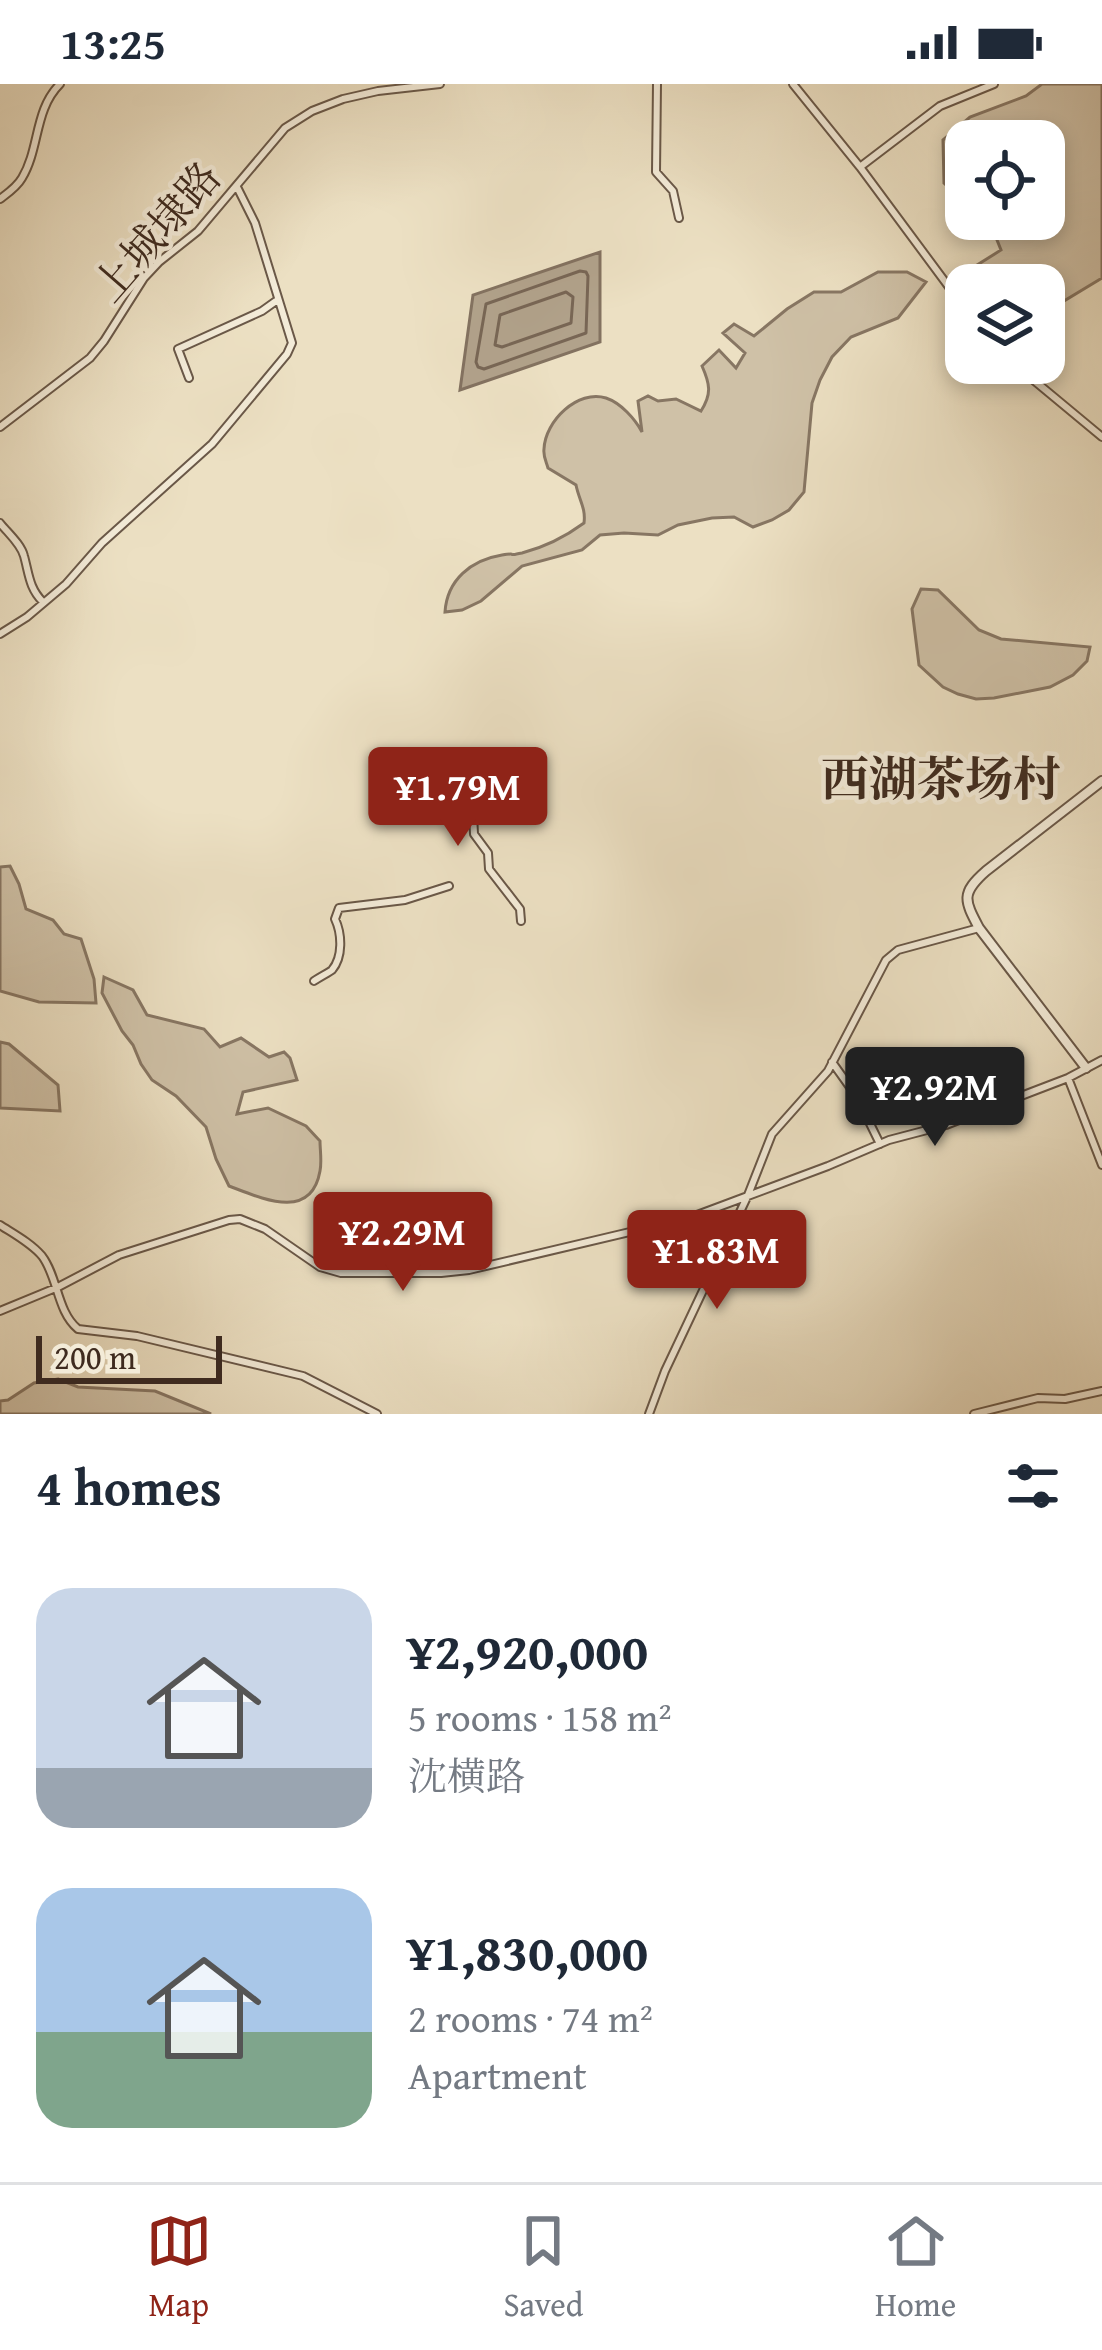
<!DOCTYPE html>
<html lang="en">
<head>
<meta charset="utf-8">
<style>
  body { margin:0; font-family:"Gentium Book Plus","Noto Serif SC",serif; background:#f2f2f3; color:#1f2937; height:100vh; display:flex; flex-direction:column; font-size:45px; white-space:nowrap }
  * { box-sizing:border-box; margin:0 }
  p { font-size:39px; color:#747a83 }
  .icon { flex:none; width:66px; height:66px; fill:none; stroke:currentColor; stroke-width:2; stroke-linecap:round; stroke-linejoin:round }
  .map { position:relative; height:1330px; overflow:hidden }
  .sheet { display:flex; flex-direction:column; background:#fff; flex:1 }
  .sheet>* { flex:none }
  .tools { position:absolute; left:945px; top:36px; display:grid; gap:24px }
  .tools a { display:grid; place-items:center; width:120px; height:120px; border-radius:24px; background:#fff; box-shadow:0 6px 18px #0003; font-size:60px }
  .scale { position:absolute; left:36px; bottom:30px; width:186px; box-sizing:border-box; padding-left:12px; border:6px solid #3f2b1f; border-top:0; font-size:33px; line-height:42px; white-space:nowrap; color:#3f2b1f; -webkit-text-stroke:9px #f3ebd8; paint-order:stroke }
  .price { position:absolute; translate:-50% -102px; padding:0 27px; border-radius:12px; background:#8f2418; color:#fff; font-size:39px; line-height:78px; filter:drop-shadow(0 3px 6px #0008) }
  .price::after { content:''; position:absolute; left:50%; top:72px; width:36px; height:27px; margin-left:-18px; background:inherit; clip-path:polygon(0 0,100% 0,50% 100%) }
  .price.current { background:#222; color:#fff }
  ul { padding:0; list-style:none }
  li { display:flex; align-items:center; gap:36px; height:300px; padding:0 36px }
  li span { display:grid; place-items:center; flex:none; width:336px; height:240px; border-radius:36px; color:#555 }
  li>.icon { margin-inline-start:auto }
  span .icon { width:144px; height:144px; fill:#fffc; stroke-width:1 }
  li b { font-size:51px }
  h2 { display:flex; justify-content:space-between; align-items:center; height:144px; padding:0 36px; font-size:51px }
  .status { display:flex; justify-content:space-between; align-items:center; height:84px; padding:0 60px; background:#fff; direction:ltr }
  .status svg { height:33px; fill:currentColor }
  .menu { display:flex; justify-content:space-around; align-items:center; height:168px; border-top:3px solid #e0e1e3; background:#fff; font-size:33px; color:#747a83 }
  .menu a { display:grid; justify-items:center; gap:6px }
  .menu .current { color:#8f2418 }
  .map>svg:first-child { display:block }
  .green { fill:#cfc1a7; stroke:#877663; stroke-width:3 }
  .water { fill:#b1a28b; stroke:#837260; stroke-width:3 }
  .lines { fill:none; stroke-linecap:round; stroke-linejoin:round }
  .shore { stroke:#786655; stroke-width:3 }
  .minor-casing { stroke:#6a5848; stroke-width:10 }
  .tertiary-casing { stroke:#6a5848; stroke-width:12 }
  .minor { stroke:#f3ebd8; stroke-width:6 }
  .tertiary { stroke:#f3ebd8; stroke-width:8 }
  .labels { text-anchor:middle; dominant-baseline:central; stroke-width:9; stroke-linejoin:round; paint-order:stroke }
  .street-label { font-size:42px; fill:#3f2b1f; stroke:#f3ebd8 }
  .quarter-label { font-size:48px; font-weight:bold; fill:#3f2b1f; stroke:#f3ebd8 }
</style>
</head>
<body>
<div class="status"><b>13:25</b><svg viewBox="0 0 49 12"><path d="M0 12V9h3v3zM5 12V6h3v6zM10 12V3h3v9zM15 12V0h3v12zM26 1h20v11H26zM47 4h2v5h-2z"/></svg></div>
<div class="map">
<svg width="1102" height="1330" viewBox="0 0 1102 1330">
  <rect width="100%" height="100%" fill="#ece0c3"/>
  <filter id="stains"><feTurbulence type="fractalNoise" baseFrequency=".00167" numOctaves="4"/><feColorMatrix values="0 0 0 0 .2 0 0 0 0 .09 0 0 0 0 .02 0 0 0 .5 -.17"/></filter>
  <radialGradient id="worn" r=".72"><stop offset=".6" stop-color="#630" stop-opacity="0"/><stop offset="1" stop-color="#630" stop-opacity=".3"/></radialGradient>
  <path class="green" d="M1042 0H1102V194L1044 229V201H966V204L958 193 1001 166 991 141 985 135H1044V57H966V119L944 99 943 56 970 33 1026 12Z
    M878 188H907L926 198 898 234 851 253 832 273 820 296 812 319 804 408 789 426 772 436 753 443 734 433 712 434 678 441 658 451 624 449 600 451 582 466 522 482 481 517 462 526 445 528C447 496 471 476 502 471 521 468 503 473 522 469 545 463 565 453 584 439 586 424 579 416 576 401L548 384C546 377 543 372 544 365 545 337 578 305 606 314 621 319 635 335 642 348L638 317 648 312 658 317 676 315 701 327C712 310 710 300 702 282L719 266 736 284 745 269 723 249 734 240 754 252 787 225 814 208H841Z
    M921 505 938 506 979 546 1001 555 1090 563 1087 577 1073 591 1050 603 994 614 976 615 958 610 943 603 919 581 912 525Z
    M10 782 19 800 26 825 53 836 64 850 81 855 94 895 96 919 39 918 0 907V783Z
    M104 893 133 906 147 931 204 945 220 963 241 954 269 973 284 968 290 974 297 996 243 1008 237 1030 268 1024 306 1042 320 1057C320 1066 322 1078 320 1087 311 1138 261 1114 229 1102L216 1075 206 1043 176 1012 152 996 141 980 133 961 122 947 102 909Z
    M0 958 9 960 58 1001 60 1027 0 1024Z
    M58 1295 78 1303 155 1307 211 1330H0V1317L8 1316 34 1299Z"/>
  <path class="water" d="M600 168V258L460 306 473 211Z"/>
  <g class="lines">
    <path class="shore" d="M580 187 586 188 588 192 586 249 484 285 478 283 476 278 486 220Z
      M566 208 573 213 571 239 502 263 495 261 500 231Z"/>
    <g class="minor-casing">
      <path id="minor" d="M657 0 656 88 673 107 679 134
        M793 0 860 83 966 226
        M860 83 940 22 994 0
        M0 115C8 109 17 103 22 94 40 64 34 26 60 0
        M1013 279 1102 353
        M189 294 178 265 262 227 276 217
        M0 343 90 274 104 257 144 194 159 178 198 147 285 44 312 27 343 15 378 7 440 0
        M0 439C8 449 21 460 24 472 29 490 29 504 43 518
        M0 550 27 533 66 500 102 459 212 360 287 270 292 259 255 139 237 103
        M458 672 472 711 474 750 488 769 489 785 520 825 521 837
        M314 897C315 896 331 887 332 886 343 873 342 850 335 835L339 824 405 816 449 802
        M832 978 857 1013 880 1060
        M1068 994 1102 1081
        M0 1141C14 1150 31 1159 42 1172 58 1193 57 1228 78 1245L137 1252 303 1292 377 1330
        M0 1227 58 1203 119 1171 229 1136 240 1135 265 1145 320 1183 341 1189H441L469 1186 689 1134 828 1082 889 1056 946 1041 1034 1007 1068 994 1102 976
        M649 1330 665 1287 748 1111 772 1050 828 987 886 876 898 866 979 844
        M974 1330 1038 1314 1065 1315 1102 1307"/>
    </g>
    <g class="tertiary-casing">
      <path id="tertiary" d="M1086 984 979 844C964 816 961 809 986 787L1102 697"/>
    </g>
    <use href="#minor" class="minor"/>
    <use href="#tertiary" class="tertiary"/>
  </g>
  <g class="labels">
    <g class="street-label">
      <text transform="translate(156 147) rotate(-49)">上城埭路</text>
    </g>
    <g class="quarter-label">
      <text x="941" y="694">西湖茶场村</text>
    </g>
  </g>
  <rect width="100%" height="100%" filter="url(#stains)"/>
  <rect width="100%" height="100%" fill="url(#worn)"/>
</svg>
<div class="tools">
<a><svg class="icon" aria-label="locate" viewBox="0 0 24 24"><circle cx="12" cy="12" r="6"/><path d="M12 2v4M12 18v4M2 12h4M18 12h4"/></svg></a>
<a><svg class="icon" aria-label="layers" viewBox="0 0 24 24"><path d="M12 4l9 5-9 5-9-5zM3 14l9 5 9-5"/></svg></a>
</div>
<div class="scale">200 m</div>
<b class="price" style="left:458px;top:765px">¥1.79M</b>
<b class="price current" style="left:935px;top:1065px">¥2.92M</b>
<b class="price" style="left:403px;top:1210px">¥2.29M</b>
<b class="price" style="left:717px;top:1228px">¥1.83M</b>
</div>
<section class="sheet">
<h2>4 homes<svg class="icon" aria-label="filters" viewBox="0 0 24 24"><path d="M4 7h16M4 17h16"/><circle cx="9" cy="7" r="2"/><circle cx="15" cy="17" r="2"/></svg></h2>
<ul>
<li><span style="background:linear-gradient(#c9d6e8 75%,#9aa5b1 0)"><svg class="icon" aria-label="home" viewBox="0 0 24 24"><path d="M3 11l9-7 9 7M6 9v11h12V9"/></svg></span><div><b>¥2,920,000</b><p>5 rooms · 158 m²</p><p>沈横路</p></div></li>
<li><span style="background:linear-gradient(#a9c7e8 60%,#7fa58c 0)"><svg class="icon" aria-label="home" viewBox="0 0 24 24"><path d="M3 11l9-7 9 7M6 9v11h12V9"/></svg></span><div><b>¥1,830,000</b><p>2 rooms · 74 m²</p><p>Apartment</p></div></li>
</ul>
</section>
<nav class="menu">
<a class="current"><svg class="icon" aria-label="map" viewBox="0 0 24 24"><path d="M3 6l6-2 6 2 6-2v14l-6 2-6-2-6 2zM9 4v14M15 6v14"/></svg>Map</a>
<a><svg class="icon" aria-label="saved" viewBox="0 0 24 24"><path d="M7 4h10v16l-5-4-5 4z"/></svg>Saved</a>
<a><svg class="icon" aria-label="home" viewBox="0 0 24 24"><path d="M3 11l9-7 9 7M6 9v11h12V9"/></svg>Home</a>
</nav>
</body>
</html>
